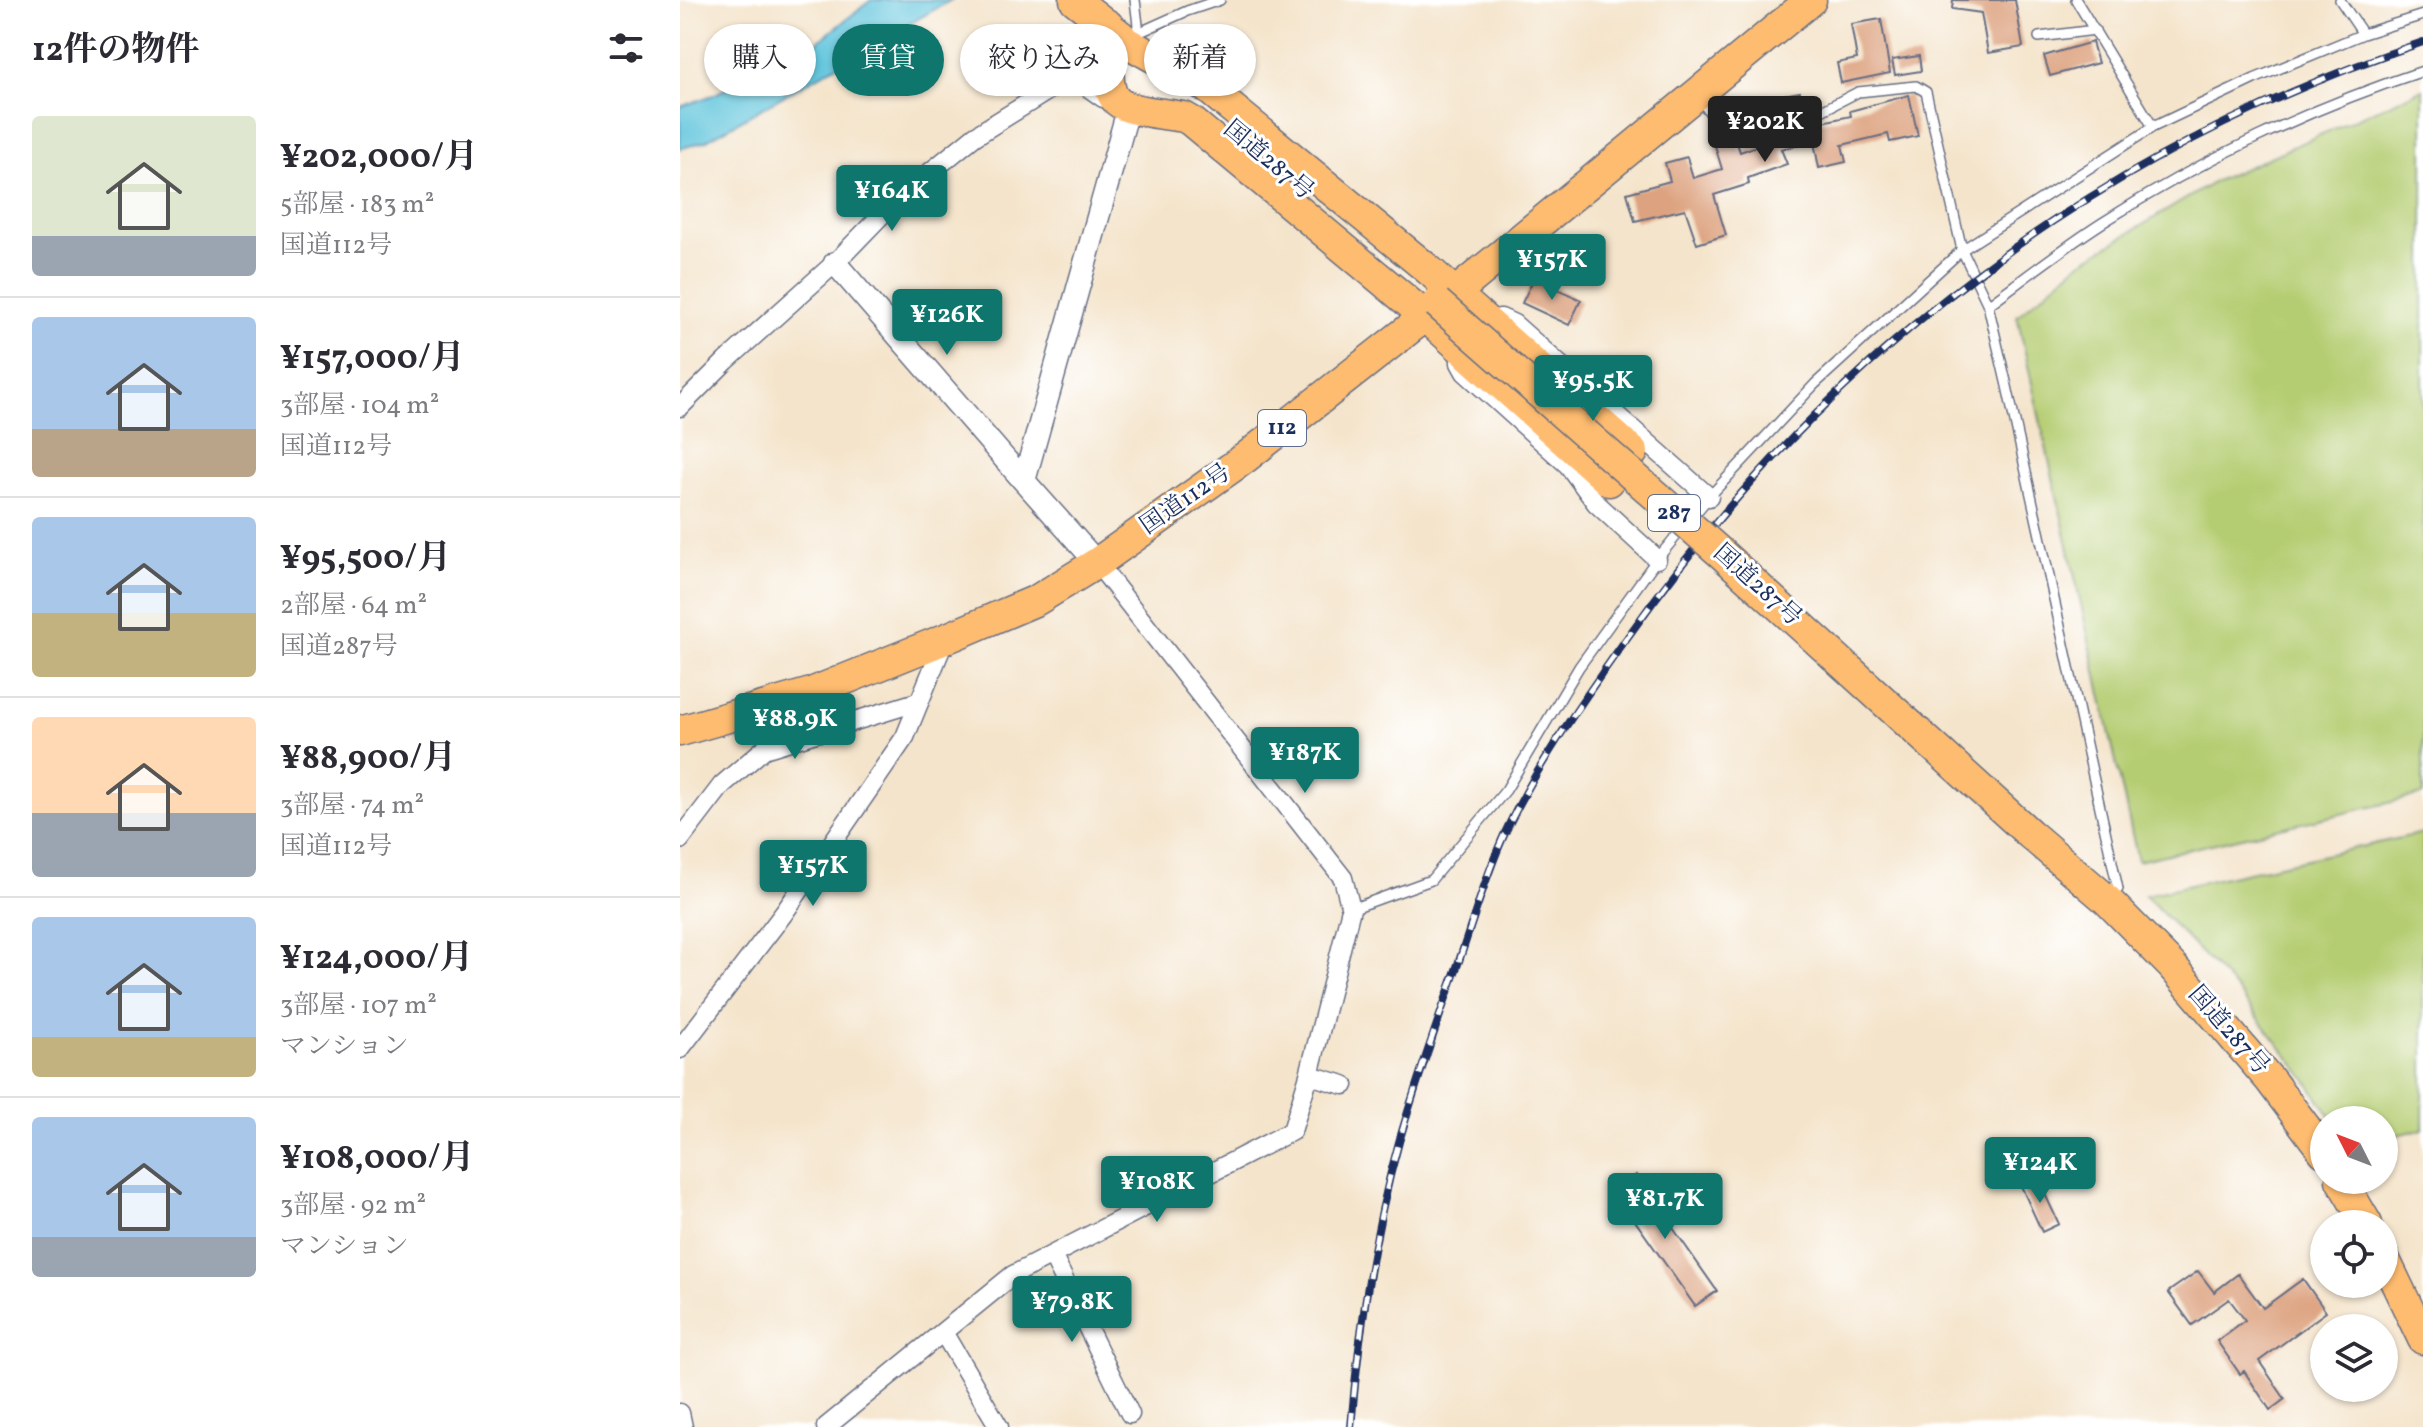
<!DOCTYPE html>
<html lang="ja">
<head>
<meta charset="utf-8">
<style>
  body { margin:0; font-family:Vollkorn,"Noto Serif JP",serif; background:#f2f2f3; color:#2b2b33; height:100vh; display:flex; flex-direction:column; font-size:30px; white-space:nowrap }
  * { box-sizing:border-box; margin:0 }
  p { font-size:26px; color:#7c7c81 }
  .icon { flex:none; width:44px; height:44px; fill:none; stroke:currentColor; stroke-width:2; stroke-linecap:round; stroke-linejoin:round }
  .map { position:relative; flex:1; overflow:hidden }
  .details { display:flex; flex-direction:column; background:#fff; width:680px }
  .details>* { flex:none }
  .guide { position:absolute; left:24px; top:24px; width:760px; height:72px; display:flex; gap:16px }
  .needle { width:52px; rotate:312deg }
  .buttons { position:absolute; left:1630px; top:1106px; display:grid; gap:16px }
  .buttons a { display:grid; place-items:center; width:88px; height:88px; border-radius:50%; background:#fff; box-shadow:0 2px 6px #0004; font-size:40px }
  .price { position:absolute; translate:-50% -68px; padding:0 18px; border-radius:8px; background:#0f766e; color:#fff; font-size:26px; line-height:52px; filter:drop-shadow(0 2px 4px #0008) }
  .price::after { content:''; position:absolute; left:50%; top:48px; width:24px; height:18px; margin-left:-12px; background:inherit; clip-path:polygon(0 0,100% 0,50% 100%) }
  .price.current { background:#222; color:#fff }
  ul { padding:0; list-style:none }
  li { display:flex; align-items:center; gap:24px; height:200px; padding:0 32px }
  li+li { border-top:2px solid #e1e1e2 }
  li span { display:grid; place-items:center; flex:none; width:224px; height:160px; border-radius:8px; color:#555 }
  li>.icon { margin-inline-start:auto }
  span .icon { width:96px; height:96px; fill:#fffc; stroke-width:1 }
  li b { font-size:34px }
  h2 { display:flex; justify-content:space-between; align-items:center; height:96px; padding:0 32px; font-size:34px }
  .tag { padding:0 28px; border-radius:36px; background:#fff; box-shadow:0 2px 6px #0004; font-size:28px; line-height:72px }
  .tag.current { background:#0f766e; color:#fff }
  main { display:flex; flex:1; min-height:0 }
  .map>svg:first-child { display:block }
  .green { fill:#b5cd72; stroke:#687e68; stroke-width:2 }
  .water { fill:#5fc4dc; stroke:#3d7a9d; stroke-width:2 }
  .building { fill:#dda380 }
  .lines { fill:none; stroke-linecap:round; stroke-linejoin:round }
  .service-casing { stroke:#676e84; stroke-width:12 }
  .minor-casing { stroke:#676e84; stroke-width:21 }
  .tertiary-casing { stroke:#676e84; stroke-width:25 }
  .trunk-casing { stroke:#676e84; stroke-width:33 }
  .service { stroke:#fff; stroke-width:9 }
  .minor { stroke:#fff; stroke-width:18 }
  .tertiary { stroke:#fff; stroke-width:22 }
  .trunk { stroke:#febc70; stroke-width:30 }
  .rail-casing { stroke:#1b2f5e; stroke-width:8 }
  .rail { stroke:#fff; stroke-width:5; stroke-dasharray:15; stroke-linecap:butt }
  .trunk-bridge-casing { stroke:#676e84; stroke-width:33; stroke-linecap:butt }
  .trunk-bridge { stroke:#febc70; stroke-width:30 }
  .labels { text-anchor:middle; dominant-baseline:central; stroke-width:6; stroke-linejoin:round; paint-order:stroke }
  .shield { fill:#fff; stroke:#5f6d8e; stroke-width:2 }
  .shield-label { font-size:22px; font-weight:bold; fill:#1b2f5e }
  .street-label { font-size:24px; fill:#1b2f5e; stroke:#fff }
</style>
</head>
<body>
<main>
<section class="details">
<h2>12件の物件<svg class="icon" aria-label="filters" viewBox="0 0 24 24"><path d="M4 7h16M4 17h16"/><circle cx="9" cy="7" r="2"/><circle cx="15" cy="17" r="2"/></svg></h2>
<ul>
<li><span style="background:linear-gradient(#dfe7d0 75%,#9aa5b1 0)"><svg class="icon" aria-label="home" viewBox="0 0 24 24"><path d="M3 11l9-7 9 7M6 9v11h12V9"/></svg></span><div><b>¥202,000/月</b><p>5部屋 · 183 m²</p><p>国道112号</p></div></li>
<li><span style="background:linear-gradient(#a9c7e8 70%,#b9a48a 0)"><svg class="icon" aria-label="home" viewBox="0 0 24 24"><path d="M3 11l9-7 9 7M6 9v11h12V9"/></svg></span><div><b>¥157,000/月</b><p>3部屋 · 104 m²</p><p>国道112号</p></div></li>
<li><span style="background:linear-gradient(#a9c7e8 60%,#c2b280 0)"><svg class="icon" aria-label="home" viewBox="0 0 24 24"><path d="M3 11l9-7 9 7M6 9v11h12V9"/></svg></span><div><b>¥95,500/月</b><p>2部屋 · 64 m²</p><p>国道287号</p></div></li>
<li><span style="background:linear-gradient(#ffd9b3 60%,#9aa5b1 0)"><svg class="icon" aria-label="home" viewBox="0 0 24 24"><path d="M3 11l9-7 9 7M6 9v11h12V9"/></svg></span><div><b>¥88,900/月</b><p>3部屋 · 74 m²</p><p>国道112号</p></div></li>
<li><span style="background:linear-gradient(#a9c7e8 75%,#c2b280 0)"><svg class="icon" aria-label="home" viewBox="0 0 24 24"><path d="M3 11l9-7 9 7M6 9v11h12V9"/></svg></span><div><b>¥124,000/月</b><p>3部屋 · 107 m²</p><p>マンション</p></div></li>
<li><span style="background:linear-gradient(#a9c7e8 75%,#9aa5b1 0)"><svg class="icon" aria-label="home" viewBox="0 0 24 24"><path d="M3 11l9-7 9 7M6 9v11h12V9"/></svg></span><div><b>¥108,000/月</b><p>3部屋 · 92 m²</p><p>マンション</p></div></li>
</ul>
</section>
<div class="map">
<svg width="1743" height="1427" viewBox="0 0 1743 1427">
  <rect width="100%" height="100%" fill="#fff"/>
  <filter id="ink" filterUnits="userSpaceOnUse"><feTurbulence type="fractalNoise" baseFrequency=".0125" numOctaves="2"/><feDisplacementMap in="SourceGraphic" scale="16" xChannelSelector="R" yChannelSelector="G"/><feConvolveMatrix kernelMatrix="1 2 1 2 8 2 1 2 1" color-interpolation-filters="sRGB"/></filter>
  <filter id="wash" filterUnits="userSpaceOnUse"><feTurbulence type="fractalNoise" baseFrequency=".006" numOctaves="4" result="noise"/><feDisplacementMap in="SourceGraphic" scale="32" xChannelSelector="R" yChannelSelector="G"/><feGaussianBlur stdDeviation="1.8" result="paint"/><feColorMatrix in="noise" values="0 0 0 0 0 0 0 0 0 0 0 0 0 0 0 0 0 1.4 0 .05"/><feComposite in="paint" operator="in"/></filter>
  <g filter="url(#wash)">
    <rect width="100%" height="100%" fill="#f4e4cb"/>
    <path class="green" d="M1743 89V795L1458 861 1337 316 1401 262 1536 181Z
      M1743 833V1129L1704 1138V1120H1653L1625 1078 1555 988 1465 895Z"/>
    <path class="water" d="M191 0H271L25 141 0 149V107L33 95 135 44Z"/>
    <g id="blocks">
      <path class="building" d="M1273 0H1335L1343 47 1308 53 1301 13 1272 9Z
        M1201 19 1210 73 1161 83 1157 63 1177 59 1171 24Z
        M1412 42 1418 63 1370 76 1364 56Z
        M1239 56 1241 71 1215 75 1212 60Z
        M1120 92 1124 112 1087 119 1083 99Z
        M1229 95 1238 136 1210 142 1208 134 1162 145 1166 162 1139 168 1134 142 1101 149 1107 164 1068 178 1069 184 1034 195 1046 235 1017 244 1005 209 955 221 947 193 990 181 985 163 1007 157 1013 178 1042 169 1035 146 1056 140 1060 152 1092 141 1090 133 1171 116 1170 111Z
        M854 278 901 300 889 325 842 303Z
        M956 1175 1037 1291 1015 1306 934 1191Z
        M1358 1179 1379 1224 1362 1232 1341 1186Z
        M1518 1271 1534 1292 1558 1274 1583 1308 1623 1279 1646 1312 1579 1361 1605 1399 1590 1410 1564 1371 1560 1374 1537 1341 1565 1320 1549 1299 1512 1325 1488 1292Z"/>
    </g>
  </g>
  <g filter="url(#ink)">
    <use href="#blocks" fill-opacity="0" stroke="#676e84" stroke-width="2"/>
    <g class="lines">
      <g class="service-casing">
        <path id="service" d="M455 0 458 25 456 34
          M1396 0 1473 127
          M1660 0 1683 34
          M458 33 507 11 540 0
          M1359 37 1415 30
          M1018 97 1035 119 1063 131 1126 119 1178 92 1236 86 1246 92 1282 250 1308 305 1327 386 1438 889 1429 898
          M1308 305C1346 277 1383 248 1422 223 1520 160 1633 107 1743 71
          M671 909 751 880 826 790 899 667 977 559 1029 497 1135 384 1282 250 1473 127 1574 79 1683 34 1743 15"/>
      </g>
      <g class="minor-casing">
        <path id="minor" d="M808 320 821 318 834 324 1029 497
          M780 349V363L785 372 888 465 916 503 977 559
          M0 407 46 361 155 263 217 199 295 136 388 78 396 79 423 98 431 96
          M77 709 90 747
          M0 840 42 785 84 749 240 701
          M0 1049 104 913 225 737 265 639
          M629 1075 664 1085
          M372 1255 450 1414
          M263 1332 319 1427
          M0 1413 3 1427
          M146 1427 333 1275 612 1131 629 1075 671 909 663 878 417 563"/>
      </g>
      <g class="tertiary-casing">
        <path id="tertiary" d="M155 263 344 481
          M417 563 344 481 448 110"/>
      </g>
      <g class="trunk-casing">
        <path id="trunk" d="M395 0 441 36
          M428 25C430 108 417 105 504 117L511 121 745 316 929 481
          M448 43 525 86 750 271 953 452
          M1230 725 1350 834 1427 900 1492 966 1590 1080 1644 1152
          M0 731 131 693 265 639 357 600 417 563 565 458 775 293 1131 0
          M1661 1180 1687 1224
          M1704 1258 1743 1339"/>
      </g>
      <use href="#service" class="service"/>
      <use href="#minor" class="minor"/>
      <use href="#tertiary" class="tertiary"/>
      <use href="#trunk" class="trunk"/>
      <g class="rail-casing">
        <path id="rail" d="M671 1427C679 1331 693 1234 719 1142 736 1082 757 1023 778 964 793 921 806 874 825 833 855 768 903 700 944 642 1144 358 1412 152 1743 42"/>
      </g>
      <use href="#rail" class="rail"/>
      <g class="trunk-bridge-casing">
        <path id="trunk-bridge" d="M757 303 1043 555 1230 725"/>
      </g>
      <use href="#trunk-bridge" class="trunk-bridge"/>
    </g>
  </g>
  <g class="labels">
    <g class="shield">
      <rect x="578" y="410" width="48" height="36" rx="6"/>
      <rect x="968" y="495" width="52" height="36" rx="6"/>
    </g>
    <g class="shield-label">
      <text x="602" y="428">112</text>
      <text x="994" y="513">287</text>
    </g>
    <g class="street-label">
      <text transform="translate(588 161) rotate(40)">国道287号</text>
      <text transform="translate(506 500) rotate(-35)">国道112号</text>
      <text transform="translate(1077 586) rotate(42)">国道287号</text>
      <text transform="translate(1548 1031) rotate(49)">国道287号</text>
    </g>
  </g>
</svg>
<div class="buttons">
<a><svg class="needle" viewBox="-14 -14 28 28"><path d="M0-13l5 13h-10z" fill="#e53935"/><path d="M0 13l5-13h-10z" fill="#7c7c81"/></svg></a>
<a><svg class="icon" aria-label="locate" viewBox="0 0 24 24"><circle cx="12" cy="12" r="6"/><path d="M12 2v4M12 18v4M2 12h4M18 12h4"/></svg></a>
<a><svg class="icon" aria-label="layers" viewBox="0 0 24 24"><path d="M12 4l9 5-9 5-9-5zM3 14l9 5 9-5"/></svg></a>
</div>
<b class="price current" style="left:1085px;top:164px">¥202K</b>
<b class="price" style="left:212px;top:233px">¥164K</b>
<b class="price" style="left:872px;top:302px">¥157K</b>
<b class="price" style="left:267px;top:357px">¥126K</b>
<b class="price" style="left:913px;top:423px">¥95.5K</b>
<b class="price" style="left:115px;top:761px">¥88.9K</b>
<b class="price" style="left:625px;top:795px">¥187K</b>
<b class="price" style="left:133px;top:908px">¥157K</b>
<b class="price" style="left:1360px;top:1205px">¥124K</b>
<b class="price" style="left:477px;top:1224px">¥108K</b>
<b class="price" style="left:985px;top:1241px">¥81.7K</b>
<b class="price" style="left:392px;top:1344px">¥79.8K</b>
<div class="guide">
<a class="tag">購入</a>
<a class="tag current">賃貸</a>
<a class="tag">絞り込み</a>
<a class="tag">新着</a>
</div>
</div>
</main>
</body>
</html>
